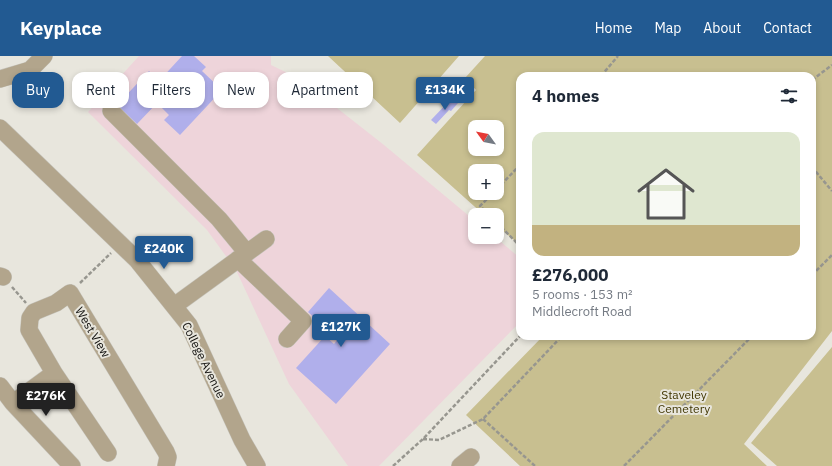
<!DOCTYPE html>
<html lang="en">
<head>
<meta charset="utf-8">
<style>
  body { margin:0; font-family:"IBM Plex Sans",sans-serif; background:#f2f2f3; color:#1f2937; height:100vh; display:flex; flex-direction:column; font-size:15px; white-space:nowrap }
  * { box-sizing:border-box; margin:0 }
  p { font-size:13px; color:#747a83 }
  .icon { flex:none; width:22px; height:22px; fill:none; stroke:currentColor; stroke-width:2; stroke-linecap:round; stroke-linejoin:round }
  .map { position:relative; flex:1; overflow:hidden }
  .details { position:absolute; left:516px; top:16px; width:300px; height:268px; display:flex; flex-direction:column; background:#fff; border-radius:12px; box-shadow:0 2px 6px #0003 }
  .details>* { flex:none }
  .guide { position:absolute; left:12px; top:16px; width:380px; height:36px; display:flex; gap:8px }
  .needle { width:26px; rotate:303deg }
  .tools { position:absolute; left:468px; top:64px; display:grid; gap:8px }
  .tools a { display:grid; place-items:center; width:36px; height:36px; border-radius:8px; background:#fff; box-shadow:0 2px 6px #0003; font-size:20px }
  .price { position:absolute; translate:-50% -34px; padding:0 9px; border-radius:4px; background:#225a92; color:#fff; font-size:13px; line-height:26px; filter:drop-shadow(0 1px 2px #0008) }
  .price::after { content:''; position:absolute; left:50%; top:24px; width:12px; height:9px; margin-left:-6px; background:inherit; clip-path:polygon(0 0,100% 0,50% 100%) }
  .price.selected { background:#222; color:#fff }
  ul { padding:0; list-style:none }
  li { display:grid; align-content:center; gap:8px; height:212px; padding:0 16px }
  li span { display:grid; place-items:center; height:124px; border-radius:12px; color:#555 }
  li>.icon { margin-inline-start:auto }
  span .icon { width:72px; height:72px; fill:#fffc; stroke-width:1 }
  li b { font-size:17px }
  h2 { display:flex; justify-content:space-between; align-items:center; height:48px; padding:0 16px; font-size:17px }
  .chip { padding:0 14px; border-radius:12px; background:#fff; box-shadow:0 2px 6px #0003; font-size:14px; line-height:36px }
  .chip.selected { background:#225a92; color:#fff }
  header { display:flex; align-items:center; gap:24px; box-sizing:border-box; height:56px; padding:0 20px; background:#225a92; color:#fff }
  header strong { font-size:19px }
  nav { display:flex; gap:22px; margin-inline-start:auto; font-size:14px }
  .map>svg:first-child { display:block }
  .education { fill:#eed4da }
  .green { fill:#c8bf90; fill-rule:evenodd }
  .building { fill:#b0afeb }
  .lines { fill:none; stroke-linecap:round; stroke-linejoin:round }
  .minor-casing { stroke:#c6c4bc; stroke-width:18 }
  .path { stroke:#97968f; stroke-width:2.5; stroke-dasharray:4 2; stroke-linecap:butt }
  .minor { stroke:#b2a58c; stroke-width:17 }
  .labels { text-anchor:middle; dominant-baseline:central; stroke-width:4; stroke-linejoin:round; paint-order:stroke }
  .street-label { font-size:12px; fill:#11100e; stroke:#e8e6dd }
  .park-label { font-size:12px; fill:#403600; stroke:#e8e6dd }
</style>
</head>
<body>
<header>
<strong>Keyplace</strong>
<nav><a>Home</a><a>Map</a><a>About</a><a>Contact</a></nav>
</header>
<div class="map">
<svg width="832" height="410" viewBox="0 0 832 410">
  <rect width="100%" height="100%" fill="#e8e6dd"/>
  <path class="education" d="M139 0H271V9L300 23 384 89 475 165V181H495L520 202V266L379 410H348L289 328 236 214 207 174 88 56Z"/>
  <path class="green" d="M328 0H459L400 67Z
    M485 0H832V275L744 388 767 410H520L466 359 543 280H812V20H520V189L497 170V159H484L417 99 476 34 465 22ZM475 71H497V93H475ZM475 115H497V137H475Z
    M832 291V410H777L751 387Z"/>
  <path class="building" d="M182 0H194L206 11 202 15 222 34 180 79 164 64 169 59 157 47 137 68 117 49 149 15 159 25Z
    M452 42 458 47 451 55 449 54 436 68 431 64Z
    M329 232 390 288 336 348 296 312 325 280 334 288 338 283 308 256Z"/>
  <g class="lines">
    <g class="minor-casing">
      <path id="minor" d="M0 23 30 14 44 0
        M111 55 219 163 247 197
        M0 72 137 204 189 269 242 384 257 410
        M238 203 303 265 287 283
        M0 220 3 221
        M174 250 266 183
        M0 330 13 347 72 410
        M13 347 54 317
        M108 397 54 317 29 274 30 262 34 256 56 247 70 237 166 396 168 401 166 410
        M460 410 471 401"/>
    </g>
    <path class="path" d="M601 20 618 0
      M812 24 832 9
      M812 111 832 135
      M497 133 520 109
      M489 159 480 150 493 137
      M497 167 520 190
      M812 219 832 199
      M80 227 111 197
      M12 231 26 247
      M483 363 535 410
      M423 383 439 384 483 363 562 280
      M393 410 423 383 520 280
      M624 410 752 280"/>
    <use href="#minor" class="minor"/>
  </g>
  <g class="labels">
    <g class="street-label">
      <text transform="translate(93 276) rotate(59)">West View</text>
      <text transform="translate(204 304) rotate(64)">College Avenue</text>
    </g>
    <g class="park-label">
      <text x="684" y="338">Staveley<tspan x="684" dy="14">Cemetery</tspan></text>
    </g>
  </g>
</svg>
<div class="tools">
<a><svg class="needle" viewBox="-14 -14 28 28"><path d="M0-13l5 13h-10z" fill="#e53935"/><path d="M0 13l5-13h-10z" fill="#747a83"/></svg></a>
<a>+</a>
<a>−</a>
</div>
<b class="price" style="left:445px;top:55px">£134K</b>
<b class="price" style="left:164px;top:214px">£240K</b>
<b class="price" style="left:341px;top:292px">£127K</b>
<b class="price selected" style="left:46px;top:361px">£276K</b>
<div class="guide">
<a class="chip selected">Buy</a>
<a class="chip">Rent</a>
<a class="chip">Filters</a>
<a class="chip">New</a>
<a class="chip">Apartment</a>
</div>
<section class="details">
<h2>4 homes<svg class="icon" aria-label="filters" viewBox="0 0 24 24"><path d="M4 7h16M4 17h16"/><circle cx="9" cy="7" r="2"/><circle cx="15" cy="17" r="2"/></svg></h2>
<ul>
<li><span style="background:linear-gradient(#dfe7d0 75%,#c2b280 0)"><svg class="icon" aria-label="home" viewBox="0 0 24 24"><path d="M3 11l9-7 9 7M6 9v11h12V9"/></svg></span><div><b>£276,000</b><p>5 rooms · 153 m²</p><p>Middlecroft Road</p></div></li>
</ul>
</section>
</div>
</body>
</html>
